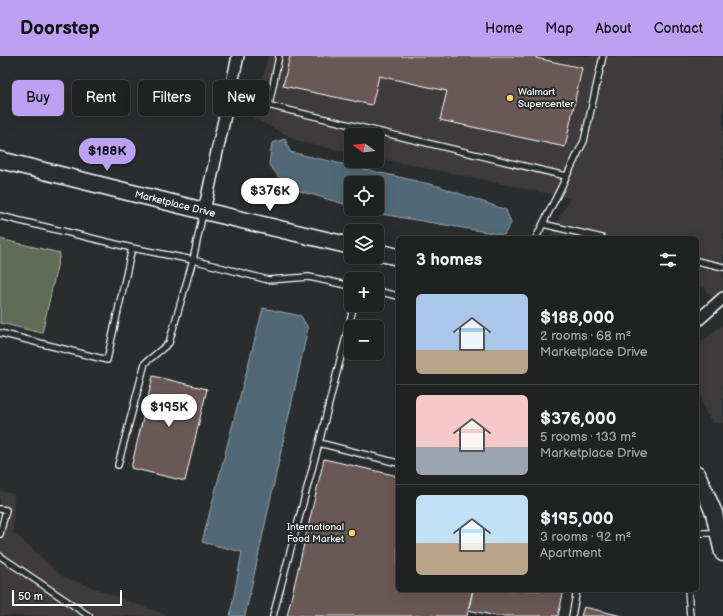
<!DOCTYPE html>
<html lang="en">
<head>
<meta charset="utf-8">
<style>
  body { margin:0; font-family:"Balsamiq Sans",sans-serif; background:#2d2f2f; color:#f1f3f6; height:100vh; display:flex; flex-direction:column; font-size:15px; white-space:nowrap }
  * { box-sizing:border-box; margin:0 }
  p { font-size:13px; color:#a2a4a5 }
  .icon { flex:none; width:22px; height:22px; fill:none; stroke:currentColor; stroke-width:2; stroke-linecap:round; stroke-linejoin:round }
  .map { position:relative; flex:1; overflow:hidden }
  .panel { position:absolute; left:396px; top:180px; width:303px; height:356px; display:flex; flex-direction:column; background:#202222; border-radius:6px; box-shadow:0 4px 16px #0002,0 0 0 1px #3d3f40 }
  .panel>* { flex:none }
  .banner { position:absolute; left:12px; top:24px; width:324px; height:36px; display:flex; gap:8px }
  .needle { width:26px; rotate:284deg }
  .tools { position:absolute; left:344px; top:72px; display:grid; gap:8px }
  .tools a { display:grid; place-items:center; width:40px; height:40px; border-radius:6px; background:#202222; box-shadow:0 4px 16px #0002,0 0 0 1px #3d3f40; font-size:20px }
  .scale { position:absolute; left:12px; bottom:10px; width:110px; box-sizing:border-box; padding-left:4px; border:2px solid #fff; border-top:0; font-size:11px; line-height:14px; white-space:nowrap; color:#fff; -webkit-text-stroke:3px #2a2d2e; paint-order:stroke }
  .price { position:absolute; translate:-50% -34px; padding:0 9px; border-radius:14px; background:#fff; color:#222; font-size:13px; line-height:26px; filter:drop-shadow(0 1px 2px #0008) }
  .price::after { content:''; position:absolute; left:50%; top:24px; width:12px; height:9px; margin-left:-6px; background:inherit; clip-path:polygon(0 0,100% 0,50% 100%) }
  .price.selected { background:#bca0f2; color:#111 }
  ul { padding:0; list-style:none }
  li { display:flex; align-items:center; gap:12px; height:100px; padding:0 20px }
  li+li { border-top:1px solid #3d3f40 }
  li span { display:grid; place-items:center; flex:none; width:112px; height:80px; border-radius:6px; color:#555 }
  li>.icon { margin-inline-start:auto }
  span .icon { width:48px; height:48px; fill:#fffc; stroke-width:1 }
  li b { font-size:17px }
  h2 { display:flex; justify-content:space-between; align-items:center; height:48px; padding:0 20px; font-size:17px }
  .pill { padding:0 14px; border-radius:6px; background:#202222; box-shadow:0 4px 16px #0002,0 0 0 1px #3d3f40; font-size:14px; line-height:36px }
  .pill.selected { background:#bca0f2; color:#111 }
  header { display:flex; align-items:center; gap:24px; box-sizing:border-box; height:56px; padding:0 20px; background:#bca0f2; color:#111 }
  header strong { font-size:19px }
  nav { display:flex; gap:22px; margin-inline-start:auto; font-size:14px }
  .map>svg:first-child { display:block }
  .built { fill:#3d3a3a }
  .green { fill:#5f6c54; stroke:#afb6aa }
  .water { fill:#516976; stroke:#97a5ad }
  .building { fill:#6a5856; stroke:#fff }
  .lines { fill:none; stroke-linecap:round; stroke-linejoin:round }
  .lane-casing { stroke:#fff; stroke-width:8 }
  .street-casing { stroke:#fff; stroke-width:14 }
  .secondary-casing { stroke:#fff; stroke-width:19 }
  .lane { stroke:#2a2d2e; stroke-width:5.5 }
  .street { stroke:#2a2d2e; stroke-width:11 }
  .secondary { stroke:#2a2d2e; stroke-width:16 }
  .poi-dot { fill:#ffd166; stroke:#2a2d2e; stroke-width:1.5 }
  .labels { text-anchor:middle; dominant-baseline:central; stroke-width:4; stroke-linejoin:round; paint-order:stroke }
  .poi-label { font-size:10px; fill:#fff; stroke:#2a2d2e; text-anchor:start }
  .street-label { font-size:10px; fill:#fff; stroke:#2a2d2e }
</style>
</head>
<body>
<header>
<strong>Doorstep</strong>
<nav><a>Home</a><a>Map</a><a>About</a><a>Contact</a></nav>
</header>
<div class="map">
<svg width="723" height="560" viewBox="0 0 723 560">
  <rect width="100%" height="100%" fill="#2a2d2e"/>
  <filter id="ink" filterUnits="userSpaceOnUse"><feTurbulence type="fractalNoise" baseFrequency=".025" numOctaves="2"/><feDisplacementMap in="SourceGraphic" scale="8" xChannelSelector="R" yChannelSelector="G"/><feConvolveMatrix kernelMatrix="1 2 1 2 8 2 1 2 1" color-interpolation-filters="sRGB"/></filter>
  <g filter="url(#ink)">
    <path class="built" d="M268 0H723V256L705 232 697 230V182H549L570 142 377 102V79H351V97L300 86 253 62Z
      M723 268V367H714L705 356 700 337 697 338V289Z
      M0 435 14 438 13 476 62 520 169 560H0Z"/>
    <path class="green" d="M0 183 60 197 42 277 0 267Z"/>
    <path class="water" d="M285 83 290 96 438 130 506 154 511 167 504 179 375 157 360 153H377V127H351V150L286 131 269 108 272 87Z
      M263 252 301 260 308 272 245 560H230L242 496 202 486Z"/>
    <path class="building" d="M290 0H537L536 2 582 12 565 91 440 64 447 35 379 20 372 49 283 30Z
      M153 320 207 333 185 425 131 412Z
      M324 403 398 420V534H473L467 560H287Z
      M473 534H564L558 560H496L468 554Z
      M584 551 622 560H581Z"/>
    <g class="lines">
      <g class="lane-casing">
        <path id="lane" d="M229 40 566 120
          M269 49 279 0
          M0 160 132 192 193 204 268 224 309 221 351 230
          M543 168 602 182
          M536 182 584 85 603 0
          M697 205 723 211
          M377 235 398 240
          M0 277 107 304 132 192
          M319 387 354 249
          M118 409 145 307 169 287 193 204 203 157
          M0 453 6 454 0 478
          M697 477H717
          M0 500 89 560
          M688 534 690 560
          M273 560 319 387 398 407
          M572 560 577 534"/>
      </g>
      <g class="street-casing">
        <path id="street" d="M204 155 238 0
          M697 265 723 242"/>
      </g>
      <g class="secondary-casing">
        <path id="secondary" d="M0 104 204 155 351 190
          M377 196 398 201
          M697 418 714 457 723 497"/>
      </g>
      <use href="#lane" class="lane"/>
      <use href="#street" class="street"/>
      <use href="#secondary" class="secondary"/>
    </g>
  </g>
  <g class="poi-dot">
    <circle cx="510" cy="42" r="4"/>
    <circle cx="352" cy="477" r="4"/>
  </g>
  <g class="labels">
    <g class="poi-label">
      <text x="518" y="36">Walmart<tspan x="518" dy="12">Supercenter</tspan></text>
      <text x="344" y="471" text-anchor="end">International<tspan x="344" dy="12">Food Market</tspan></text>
    </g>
    <g class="street-label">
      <text transform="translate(175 148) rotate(14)">Marketplace Drive</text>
    </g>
  </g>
</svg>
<div class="tools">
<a><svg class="needle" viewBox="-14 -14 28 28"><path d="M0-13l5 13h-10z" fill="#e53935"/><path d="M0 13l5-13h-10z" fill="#a2a4a5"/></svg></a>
<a><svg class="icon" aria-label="locate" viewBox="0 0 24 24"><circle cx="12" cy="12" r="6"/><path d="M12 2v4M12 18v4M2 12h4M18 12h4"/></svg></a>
<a><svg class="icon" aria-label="layers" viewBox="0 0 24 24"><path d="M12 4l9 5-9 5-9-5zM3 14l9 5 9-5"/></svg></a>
<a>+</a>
<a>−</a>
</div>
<div class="scale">50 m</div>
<b class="price selected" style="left:107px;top:116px">$188K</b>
<b class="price" style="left:270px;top:156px">$376K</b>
<b class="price" style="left:169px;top:372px">$195K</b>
<div class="banner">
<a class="pill selected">Buy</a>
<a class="pill">Rent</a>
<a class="pill">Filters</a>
<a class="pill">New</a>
</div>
<section class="panel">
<h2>3 homes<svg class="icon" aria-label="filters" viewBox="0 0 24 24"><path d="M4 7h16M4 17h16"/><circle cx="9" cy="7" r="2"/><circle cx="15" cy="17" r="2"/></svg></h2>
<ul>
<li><span style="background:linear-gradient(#a9c7e8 70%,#b9a48a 0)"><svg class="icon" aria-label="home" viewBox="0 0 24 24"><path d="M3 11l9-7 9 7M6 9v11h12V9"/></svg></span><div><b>$188,000</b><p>2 rooms · 68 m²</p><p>Marketplace Drive</p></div></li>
<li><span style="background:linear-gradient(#f6c9c9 65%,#9aa5b1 0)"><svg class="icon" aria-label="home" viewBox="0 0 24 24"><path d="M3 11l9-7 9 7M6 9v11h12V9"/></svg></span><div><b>$376,000</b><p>5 rooms · 133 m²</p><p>Marketplace Drive</p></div></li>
<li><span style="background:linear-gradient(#bfe0f5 60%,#b9a48a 0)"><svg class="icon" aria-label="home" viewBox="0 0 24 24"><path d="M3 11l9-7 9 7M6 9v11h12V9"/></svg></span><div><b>$195,000</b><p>3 rooms · 92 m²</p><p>Apartment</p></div></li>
</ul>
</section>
</div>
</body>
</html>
